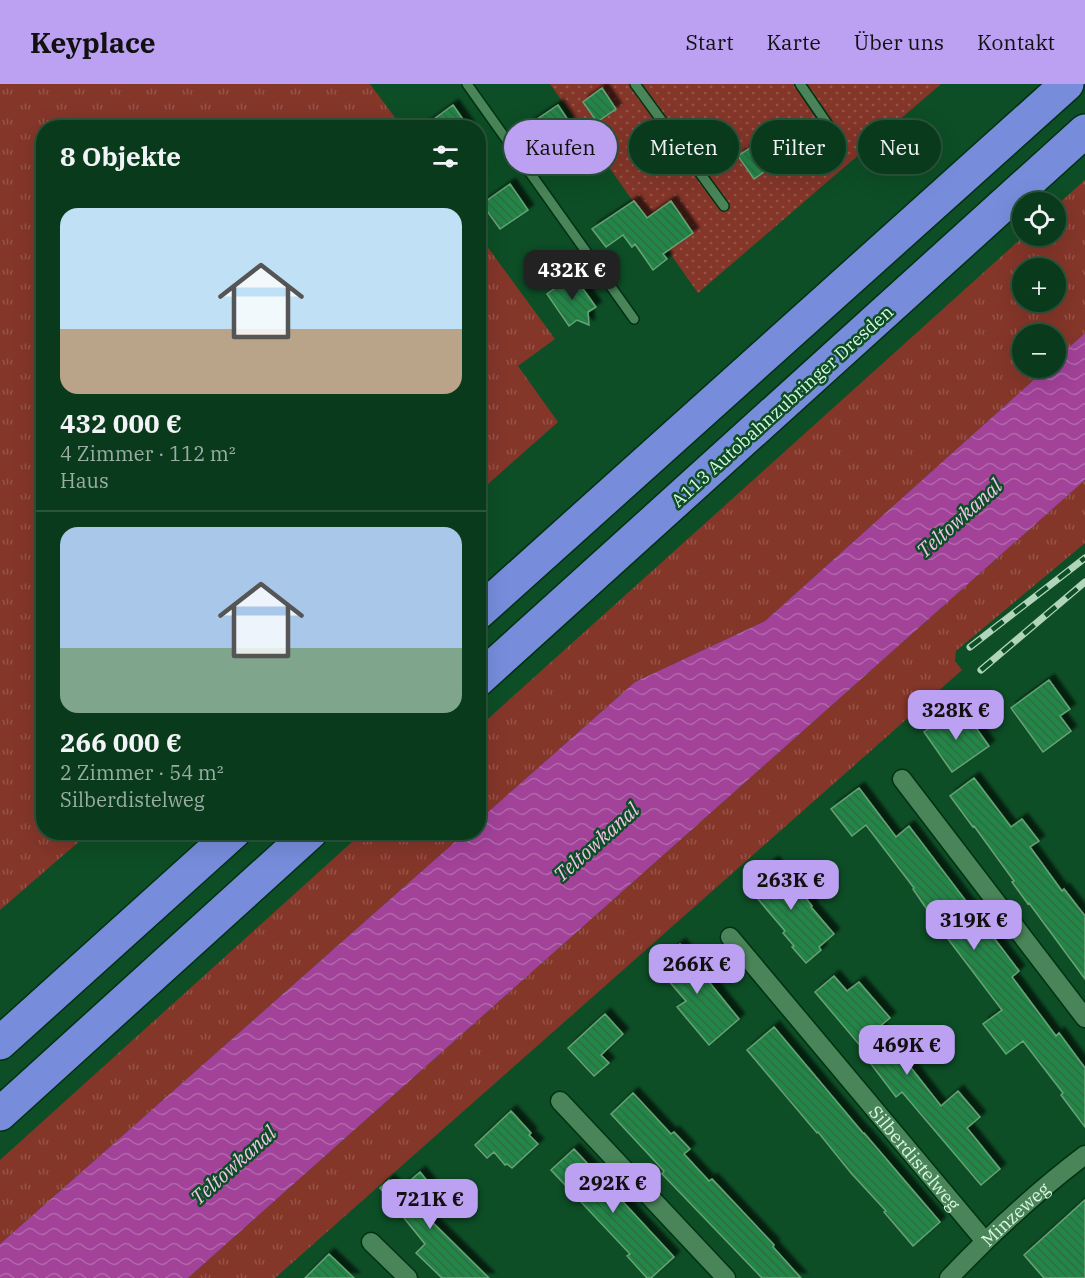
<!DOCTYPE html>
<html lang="de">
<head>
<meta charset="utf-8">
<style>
  body { margin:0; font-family:"IBM Plex Serif",serif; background:#184529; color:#f1f3f6; height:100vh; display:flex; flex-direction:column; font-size:22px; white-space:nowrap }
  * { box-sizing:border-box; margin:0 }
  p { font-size:20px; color:#99ada3 }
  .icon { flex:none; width:33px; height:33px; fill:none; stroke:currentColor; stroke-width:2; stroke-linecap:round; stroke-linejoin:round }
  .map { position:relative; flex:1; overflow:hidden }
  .details { position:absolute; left:36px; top:36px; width:450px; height:720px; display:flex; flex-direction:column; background:#0a3a1c; border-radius:24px; box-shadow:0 6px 24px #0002,0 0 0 2px #2a543b }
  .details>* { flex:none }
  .hud { position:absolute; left:504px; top:36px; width:490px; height:54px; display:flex; gap:12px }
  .buttons { position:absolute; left:1012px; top:108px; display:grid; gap:12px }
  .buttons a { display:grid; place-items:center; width:54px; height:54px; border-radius:50%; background:#0a3a1c; box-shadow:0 6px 24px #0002,0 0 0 2px #2a543b; font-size:30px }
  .price { position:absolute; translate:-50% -51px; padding:0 14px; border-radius:12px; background:#bca0f2; color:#111; font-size:20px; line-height:39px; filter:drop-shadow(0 2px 3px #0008) }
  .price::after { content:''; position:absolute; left:50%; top:36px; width:18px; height:14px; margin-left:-9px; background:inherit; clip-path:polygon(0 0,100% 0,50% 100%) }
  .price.current { background:#222; color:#fff }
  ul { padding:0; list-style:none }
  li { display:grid; align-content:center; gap:12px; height:318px; padding:0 24px }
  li+li { border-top:2px solid #2a543b }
  li span { display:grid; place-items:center; height:186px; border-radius:18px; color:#555 }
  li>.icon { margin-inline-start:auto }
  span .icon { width:108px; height:108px; fill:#fffc; stroke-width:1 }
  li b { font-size:26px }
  h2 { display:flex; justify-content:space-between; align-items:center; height:72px; padding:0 24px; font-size:26px }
  .pill { padding:0 21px; border-radius:27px; background:#0a3a1c; box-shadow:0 6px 24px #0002,0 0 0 2px #2a543b; font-size:21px; line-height:54px }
  .pill.current { background:#bca0f2; color:#111 }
  header { display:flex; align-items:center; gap:36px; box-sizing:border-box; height:84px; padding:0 30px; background:#bca0f2; color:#111 }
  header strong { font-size:28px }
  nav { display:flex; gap:33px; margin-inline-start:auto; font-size:21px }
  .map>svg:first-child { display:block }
  .grass { fill:url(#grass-tufts); fill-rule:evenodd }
  .garden { fill:url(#garden-dots) }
  .water { fill:url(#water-waves) }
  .building { fill:url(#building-back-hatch); stroke:#67a375; stroke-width:1.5; filter:url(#shadow) }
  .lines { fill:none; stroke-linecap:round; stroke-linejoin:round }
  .lane-casing { stroke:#003113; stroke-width:12 }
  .street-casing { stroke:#003113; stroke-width:21 }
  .highway-casing { stroke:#003113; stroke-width:36 }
  .lane { stroke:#4a8559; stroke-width:9 }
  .street { stroke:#4a8559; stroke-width:18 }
  .highway { stroke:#778ddc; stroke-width:33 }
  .rail-casing { stroke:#b0d5ba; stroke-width:7 }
  .rail { stroke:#0d4e26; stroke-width:4.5; stroke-dasharray:14; stroke-linecap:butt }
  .labels { text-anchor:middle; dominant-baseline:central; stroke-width:5; stroke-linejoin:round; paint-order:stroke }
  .street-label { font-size:18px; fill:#daf8e0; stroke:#0d4e26 }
  .water-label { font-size:20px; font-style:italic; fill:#f4c3ed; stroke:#0d4e26 }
</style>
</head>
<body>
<header>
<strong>Keyplace</strong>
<nav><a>Start</a><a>Karte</a><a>Über uns</a><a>Kontakt</a></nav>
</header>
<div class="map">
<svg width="1085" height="1194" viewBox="0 0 1085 1194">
  <defs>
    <pattern id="grass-tufts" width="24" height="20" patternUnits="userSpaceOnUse" patternTransform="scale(1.5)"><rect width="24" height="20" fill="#843629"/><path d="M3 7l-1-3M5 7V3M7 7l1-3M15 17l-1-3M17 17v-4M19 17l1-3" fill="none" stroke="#955448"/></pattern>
    <pattern id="garden-dots" width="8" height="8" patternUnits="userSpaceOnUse" patternTransform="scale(1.5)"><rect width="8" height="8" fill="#843629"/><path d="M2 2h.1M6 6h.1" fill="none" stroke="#955448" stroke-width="1.8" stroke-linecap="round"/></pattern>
    <pattern id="water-waves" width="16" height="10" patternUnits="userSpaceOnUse" patternTransform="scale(1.5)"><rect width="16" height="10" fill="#a24299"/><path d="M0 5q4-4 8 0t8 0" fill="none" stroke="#b267ac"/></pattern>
    <pattern id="building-back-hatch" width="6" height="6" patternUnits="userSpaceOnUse" patternTransform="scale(1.5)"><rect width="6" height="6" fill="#228647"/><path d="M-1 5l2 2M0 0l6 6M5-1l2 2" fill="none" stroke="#306b45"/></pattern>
    <filter id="shadow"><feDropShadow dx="5.5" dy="-5.5" stdDeviation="1.5" flood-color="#0009"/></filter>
  </defs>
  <rect width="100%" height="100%" fill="#0d4e26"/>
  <path class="grass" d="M0 0H370L402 43 44 44V748L89 749 0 826Z
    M1085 96V249L1056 275V250H1023V284H1047L765 537 635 598 479 736V643L1024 152H1056V122ZM1023 184H1056V218H1023Z
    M478 150 555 255 518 282 558 338 479 408Z
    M1085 396V459L956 567 955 577 962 586 874 664 275 1194H188Z
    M362 749H465L0 1160V1076Z"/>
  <path class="garden" d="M550 0H941L698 209Z"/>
  <path class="water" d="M1085 249V396L188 1194H0V1160L465 749 478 748 479 736 635 598 765 537 1047 284H1056V275Z"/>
  <path class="building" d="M602 4 616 25 597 38 583 18Z
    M453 21 469 44H422Z
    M558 21 570 39 537 62 524 44Z
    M756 60 771 83 754 95 738 72Z
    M510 100 528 126 500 145 482 120Z
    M634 117 647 134 671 117 693 149 663 170 667 175 653 186 635 160 632 163 623 151 606 163 592 145Z
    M573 191 596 223 588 228 589 241 577 236 569 242 547 210Z
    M1049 596 1070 625 1060 632 1071 647 1043 668 1011 624Z
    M952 628 960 640 969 634 989 662 952 688 924 648Z
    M974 694 1011 743 1022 735 1039 757 1030 763 1062 807 1064 805 1085 832V895L1029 819 1028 820 1012 798 1014 797 974 742 973 743 950 712Z
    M859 704 896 753 909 742 1019 887 1012 893 1056 952 1059 949 1085 984V1043L1061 1011 1063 1009 1023 957 1006 970 983 940 1002 926 939 843 913 805 914 804 866 741 852 752 831 725Z
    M773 778 781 787 783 785 812 822 811 823 834 850 819 863 821 866 806 879 792 863 794 862 783 849 785 847 746 801Z
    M680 860 703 887 701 888 739 935 709 961 677 923 686 917 655 881Z
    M834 892 847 907 859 898 890 934 879 943 941 1022 958 1007 980 1033 967 1044 1000 1085 981 1101 902 1008 896 1013 871 980 874 978 815 908Z
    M605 930 623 950 601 971 609 979 594 992 568 964Z
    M774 943 863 1049H864L940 1138 913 1162 884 1128 886 1127 851 1089 818 1048 817 1049 747 966Z
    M633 1009 671 1050 674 1048 690 1065 684 1070 709 1097 712 1095 774 1161 773 1163 801 1194H762L662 1090 664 1087 611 1030Z
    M511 1027 531 1049 529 1051 538 1060 512 1084 507 1080 505 1081 494 1068 487 1074 475 1061Z
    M574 1065 674 1173 651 1194H647L627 1172 630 1170 551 1086Z
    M420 1088 441 1114 423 1129 489 1194H442L416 1169 425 1160 380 1104 389 1096 399 1106Z
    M1085 1116V1194H1044L1024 1171Z
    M329 1170 354 1194H305Z"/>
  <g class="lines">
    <g class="lane-casing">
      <path id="lane" d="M467 0 634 235
        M635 0 724 122
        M800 0 837 54"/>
    </g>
    <g class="street-casing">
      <g id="street">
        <path d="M902 695 1085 934"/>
        <path id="s1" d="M730 853 984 1156"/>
        <path d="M560 1017 726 1194"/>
        <path d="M371 1158 408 1194"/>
        <path id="s2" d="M949 1194C991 1150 1036 1108 1085 1071"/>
      </g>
    </g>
    <g class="highway-casing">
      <path id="highway" d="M478 529 1067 0
        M478 596 1085 47
        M0 959 234 748
        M0 1030 311 748"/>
    </g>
    <use href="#lane" class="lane"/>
    <use href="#street" class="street"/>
    <use href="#highway" class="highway"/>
    <g class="rail-casing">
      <path id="rail" d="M970 563 1085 474
        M981 586 1085 498"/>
    </g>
    <use href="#rail" class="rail"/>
  </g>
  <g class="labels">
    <g class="street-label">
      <text transform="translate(782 322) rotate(-42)">A113 Autobahnzubringer Dresden</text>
      <text stroke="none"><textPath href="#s1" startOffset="288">Silberdistelweg</textPath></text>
      <text stroke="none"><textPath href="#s2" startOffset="92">Minzeweg</textPath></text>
    </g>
    <g class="water-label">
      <text transform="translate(959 434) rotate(-42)">Teltowkanal</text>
      <text transform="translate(596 758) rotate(-42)">Teltowkanal</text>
      <text transform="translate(233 1081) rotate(-42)">Teltowkanal</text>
    </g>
  </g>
</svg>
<div class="buttons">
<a><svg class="icon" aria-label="locate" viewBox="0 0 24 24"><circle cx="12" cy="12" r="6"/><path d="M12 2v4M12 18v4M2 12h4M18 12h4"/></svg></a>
<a>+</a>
<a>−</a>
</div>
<b class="price current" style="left:572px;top:217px">432K €</b>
<b class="price" style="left:956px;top:657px">328K €</b>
<b class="price" style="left:791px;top:827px">263K €</b>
<b class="price" style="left:974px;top:867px">319K €</b>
<b class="price" style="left:697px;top:911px">266K €</b>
<b class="price" style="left:907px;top:992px">469K €</b>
<b class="price" style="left:613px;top:1130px">292K €</b>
<b class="price" style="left:430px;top:1146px">721K €</b>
<div class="hud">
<a class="pill current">Kaufen</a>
<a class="pill">Mieten</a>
<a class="pill">Filter</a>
<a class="pill">Neu</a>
</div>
<section class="details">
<h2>8 Objekte<svg class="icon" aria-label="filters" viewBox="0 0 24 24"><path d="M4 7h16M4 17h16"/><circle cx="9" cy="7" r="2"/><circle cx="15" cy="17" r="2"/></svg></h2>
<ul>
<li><span style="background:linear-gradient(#bfe0f5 65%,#b9a48a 0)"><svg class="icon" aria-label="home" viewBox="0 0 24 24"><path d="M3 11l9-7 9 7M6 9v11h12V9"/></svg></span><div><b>432 000 €</b><p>4 Zimmer · 112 m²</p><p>Haus</p></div></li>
<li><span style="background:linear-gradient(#a9c7e8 65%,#7fa58c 0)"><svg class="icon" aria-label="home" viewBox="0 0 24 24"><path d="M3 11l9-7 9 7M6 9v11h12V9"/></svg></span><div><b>266 000 €</b><p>2 Zimmer · 54 m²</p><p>Silberdistelweg</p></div></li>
</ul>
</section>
</div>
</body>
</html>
